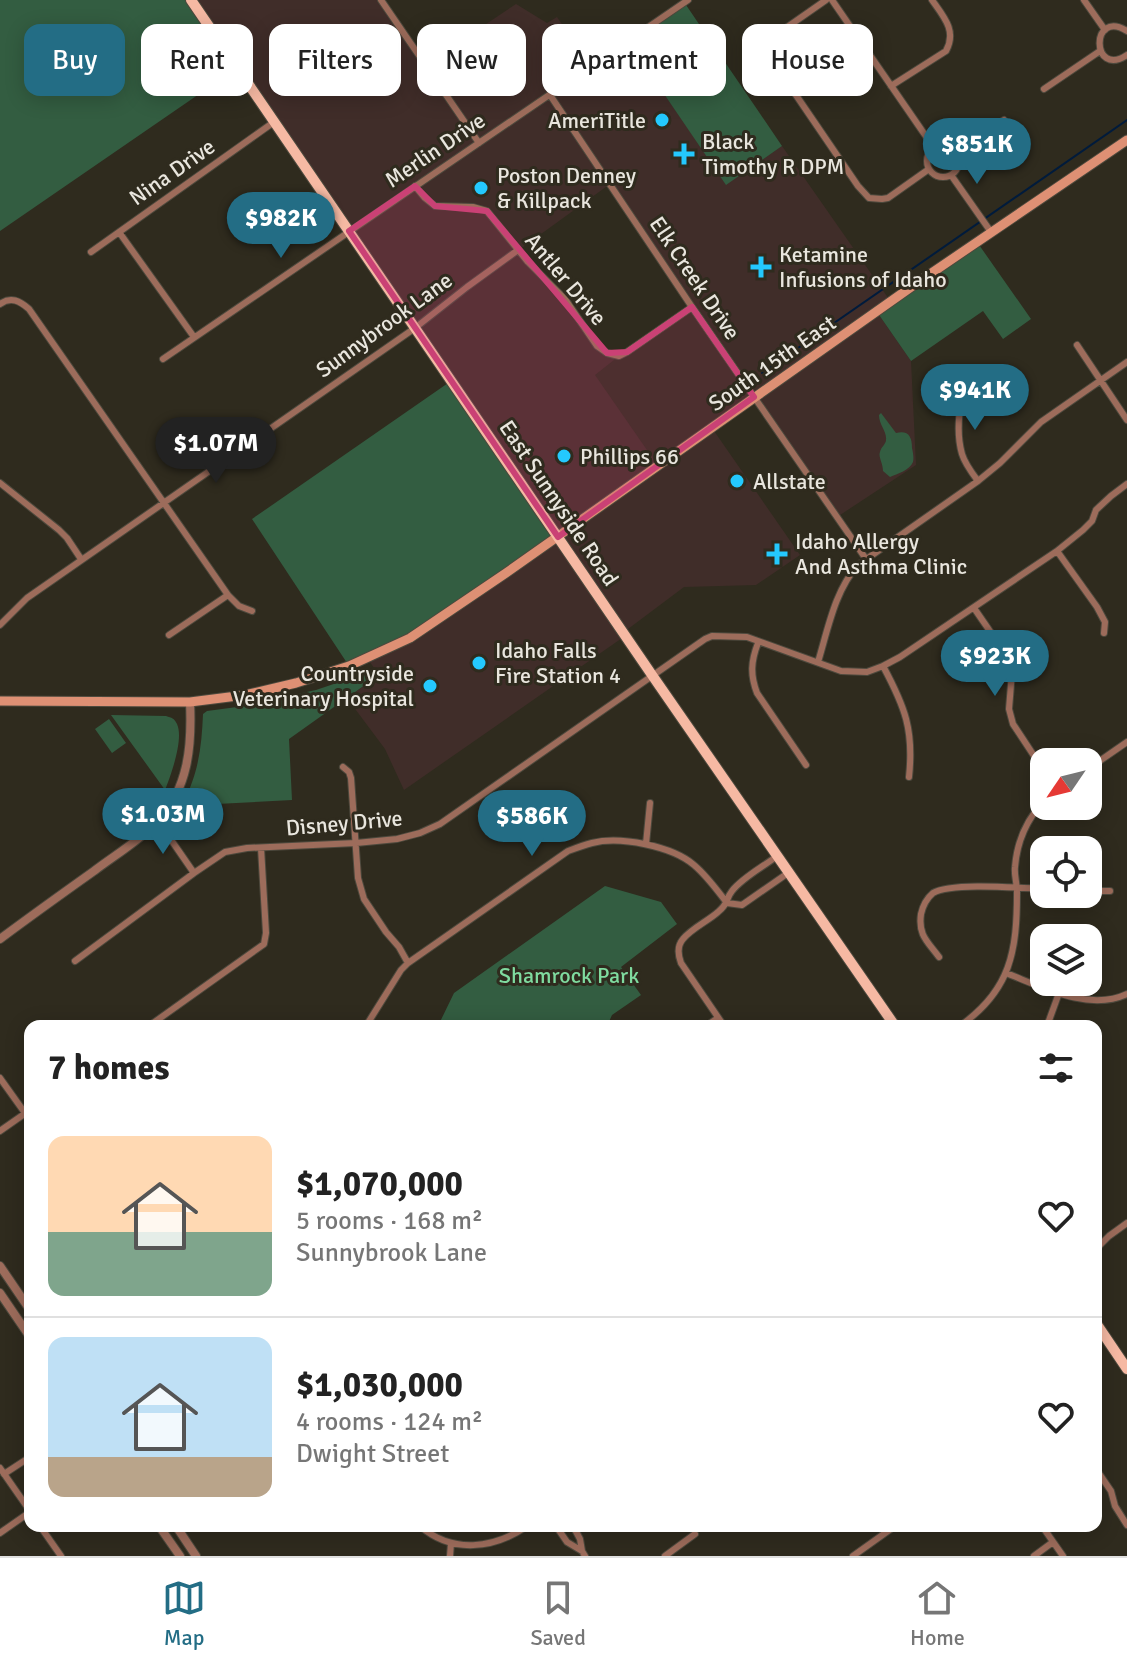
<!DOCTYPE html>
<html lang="en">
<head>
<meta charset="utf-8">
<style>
  body { margin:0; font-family:Signika,sans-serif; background:#f2f2f2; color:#222; height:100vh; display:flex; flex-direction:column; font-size:30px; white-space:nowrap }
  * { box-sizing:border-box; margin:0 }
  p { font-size:26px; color:#767676 }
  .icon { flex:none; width:44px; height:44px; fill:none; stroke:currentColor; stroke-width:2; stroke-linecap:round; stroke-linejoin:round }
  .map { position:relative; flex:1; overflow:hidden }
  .panel { position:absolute; left:24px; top:1020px; width:1078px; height:512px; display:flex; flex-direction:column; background:#fff; border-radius:16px; box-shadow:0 4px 20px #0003 }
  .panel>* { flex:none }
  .hud { position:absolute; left:24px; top:24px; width:1080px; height:72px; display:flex; gap:16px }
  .needle { width:52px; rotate:235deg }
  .buttons { position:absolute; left:1030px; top:748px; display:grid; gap:16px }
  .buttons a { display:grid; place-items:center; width:72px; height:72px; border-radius:16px; background:#fff; box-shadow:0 4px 20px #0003; font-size:40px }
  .price { position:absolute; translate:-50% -68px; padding:0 18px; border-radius:28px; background:#236d85; color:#fff; font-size:26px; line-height:52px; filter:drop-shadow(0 2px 4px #0008) }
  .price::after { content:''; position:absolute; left:50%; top:48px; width:24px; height:18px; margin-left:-12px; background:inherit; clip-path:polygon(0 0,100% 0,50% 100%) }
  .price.active { background:#222; color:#fff }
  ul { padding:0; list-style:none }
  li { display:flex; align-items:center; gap:24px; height:200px; padding:0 24px }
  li+li { border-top:2px solid #e0e0e0 }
  li span { display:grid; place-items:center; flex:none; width:224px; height:160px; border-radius:16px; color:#555 }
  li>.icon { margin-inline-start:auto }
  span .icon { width:96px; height:96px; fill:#fffc; stroke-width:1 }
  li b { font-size:34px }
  h2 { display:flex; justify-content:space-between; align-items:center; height:96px; padding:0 24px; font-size:34px }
  .pill { padding:0 28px; border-radius:16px; background:#fff; box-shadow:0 4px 20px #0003; font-size:28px; line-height:72px }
  .pill.active { background:#236d85; color:#fff }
  .dock { display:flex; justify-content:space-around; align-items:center; height:112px; border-top:2px solid #e0e0e0; background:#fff; font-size:22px; color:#767676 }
  .dock a { display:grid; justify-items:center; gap:4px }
  .dock .active { color:#236d85 }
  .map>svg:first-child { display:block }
  .commercial { fill:#402d29 }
  .green { fill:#335d41 }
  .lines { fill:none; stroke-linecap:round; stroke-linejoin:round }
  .stream { stroke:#001b3c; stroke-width:2 }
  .minor-casing { stroke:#4d493d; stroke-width:8 }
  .tertiary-casing { stroke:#4d493d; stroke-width:10 }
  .secondary-casing { stroke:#4d493d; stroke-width:11 }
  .primary-casing { stroke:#4d493d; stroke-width:12 }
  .minor { stroke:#9d6c5b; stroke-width:6 }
  .tertiary { stroke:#9d6c5b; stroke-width:8 }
  .secondary { stroke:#de9074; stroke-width:9 }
  .primary { stroke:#f6b9a3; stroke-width:10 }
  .marked { fill:#ca4175; fill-opacity:0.2; stroke:#ca4175; stroke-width:6; stroke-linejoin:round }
  .poi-dot { fill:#24c9fe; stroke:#2f2b1e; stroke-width:3 }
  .labels { text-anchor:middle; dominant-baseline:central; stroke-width:6; stroke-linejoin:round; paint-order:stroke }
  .poi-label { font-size:22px; fill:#e9e6de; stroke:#2f2b1e; text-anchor:start }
  .street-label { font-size:22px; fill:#e9e6de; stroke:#2f2b1e }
  .park-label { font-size:22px; fill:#7fdb9f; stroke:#2f2b1e }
</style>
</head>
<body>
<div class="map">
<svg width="1127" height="1556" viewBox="0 0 1127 1556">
  <rect width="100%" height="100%" fill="#2f2b1e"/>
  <path class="commercial" d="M191 0H381L425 65 516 4 547 23 557 17 591 66 628 41 726 184 782 146 891 302 877 312 911 361 916 465 837 517 610 184 519 250 565 299 597 346 619 356 595 375 658 466 712 428 800 555 756 585 684 587 624 632 625 636 404 790 385 749 347 698 379 675 367 658 557 537Z"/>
  <path class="green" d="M0 0H191L237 68 0 231Z
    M684 2 782 146 726 185 628 41Z
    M977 242 1031 319 1003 339 983 311 911 361 877 312Z
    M451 381 558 537 416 634 349 666 252 519Z
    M881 413 896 433C908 430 912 436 912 448 913 453 914 457 913 462 910 470 897 474 890 477L883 471C883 463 878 457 880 452 881 447 886 444 886 440 887 431 879 425 879 415Z
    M375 670 379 675 289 739 292 800 197 805 175 821C178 808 187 797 191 785 200 762 202 738 203 714L207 711 237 707 316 690Z
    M111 715 166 716C172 718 174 718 177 724 184 739 171 775 165 790Z
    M109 719 126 743 112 753 95 729Z
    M605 886 661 902 677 924 621 967 641 995 612 1015 607 1026H438L454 993Z"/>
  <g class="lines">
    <path class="stream" d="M762 373 1127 120"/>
    <g class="minor-casing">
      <path id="minor" d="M381 0 479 143
        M826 0 773 37 769 45 770 57 858 186 869 198 882 199 888 198 929 169
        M832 0 934 148
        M1084 0 1105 30
        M1127 31C1090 8 1091 79 1127 55
        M891 86 946 51C957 31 944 17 932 0
        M1044 89 1100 51
        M550 95 692 307 866 559
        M927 161a16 16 0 1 1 32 0a16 16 0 1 1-32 0Z
        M957 153 1004 120
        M951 175 991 232
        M415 186 425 198 435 206 473 207 487 211 528 262 565 299 597 346 607 353 619 356 627 352 692 307
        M119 232 194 337
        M91 252 274 122
        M0 304C11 296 20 301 29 309L228 595 239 606 252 611
        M1077 345 1127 420
        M163 359 688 0
        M970 380C958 398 956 433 962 454 965 464 972 473 978 481
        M0 483 59 530 67 538 81 559
        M1057 551 1097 607 1105 622 1104 633
        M974 608 1007 656 1012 672 1009 709 1013 724 1044 771
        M0 625 27 598 415 328 467 287 518 250
        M169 635 228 595
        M758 643C751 661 750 675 757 693L806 765
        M818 662C828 629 835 590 858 565L978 481 1000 463 1041 422 1127 362
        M883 666C905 707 914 730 909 777
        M343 767 349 772 351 778 358 878 364 899 386 932 399 947 408 963
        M1088 769 1127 742
        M158 821 194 873
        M646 844 650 803
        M1088 891H1110
        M727 903 742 905 788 873
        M939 957C927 941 918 935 921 914 923 905 926 899 933 893 951 882 1021 888 1044 889
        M75 961 194 873 225 852 247 848 356 843 397 839 420 833 440 824 705 639 712 636 747 637 841 671 867 672 883 666 900 657 1057 551 1083 530 1092 521 1096 510 1111 496 1127 484
        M1006 973C1042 987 1089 1012 1127 994
        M149 1026 264 944 266 933 261 848
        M366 1026 401 970 408 963 568 851C576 848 584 845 592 843 620 836 672 846 694 865 707 876 717 890 727 903
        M706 1026 718 1018
        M724 1026 681 963C678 955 677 946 683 939 692 928 708 921 718 912 729 903 725 900 732 891 743 877 763 867 777 856
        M960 1026C1011 990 1017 951 1017 892 1017 883 1014 875 1015 867 1017 842 1027 819 1044 801
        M1047 1026 1059 993
        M0 1078 25 1113
        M0 1131 30 1110
        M1096 1249 1109 1236 1127 1223
        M0 1468 30 1511
        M1096 1469 1111 1491 1115 1506 1127 1525
        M4 1474 30 1457
        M40 1526 61 1556
        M420 1526C452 1554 494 1549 527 1526
        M556 1526 567 1542 582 1551 585 1556
        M573 1526 580 1539 582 1551
        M1042 1526 1063 1556
        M0 1533 30 1512
        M450 1556 451 1543
        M665 1556 695 1534
        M853 1556 895 1526
        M1034 1556 1053 1542"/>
    </g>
    <g class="tertiary-casing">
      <path id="tertiary" d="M0 939C31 916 63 893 94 871 115 855 139 841 157 822 189 788 192 745 190 702
        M0 1266 30 1310
        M0 1293 30 1337
        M159 1526 180 1556
        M176 1526 196 1556"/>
    </g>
    <g class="secondary-casing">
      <path id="secondary" d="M0 701 190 702 245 695 296 683 349 666 410 638 506 573 914 285 1127 140"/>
    </g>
    <g class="primary-casing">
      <path id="primary" d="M191 0 652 675 895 1026
        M1096 1323 1127 1369"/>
    </g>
    <use href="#minor" class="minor"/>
    <use href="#tertiary" class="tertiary"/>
    <use href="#secondary" class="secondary"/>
    <use href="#primary" class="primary"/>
  </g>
  <path class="marked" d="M415 186 435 206 487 211 607 353 627 352 692 307 754 397 558 537 349 231Z"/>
  <g class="poi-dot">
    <circle cx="662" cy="120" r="8"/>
    <path d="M680 142h8v8h8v8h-8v8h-8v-8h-8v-8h8z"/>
    <circle cx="481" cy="188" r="8"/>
    <path d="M757 255h8v8h8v8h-8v8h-8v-8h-8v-8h8z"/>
    <circle cx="564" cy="456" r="8"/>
    <circle cx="737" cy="481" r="8"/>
    <path d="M773 542h8v8h8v8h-8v8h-8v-8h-8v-8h8z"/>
    <circle cx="479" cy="663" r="8"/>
    <circle cx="430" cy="686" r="8"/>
  </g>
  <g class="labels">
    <g class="poi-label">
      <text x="646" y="120" text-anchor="end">AmeriTitle</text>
      <text x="702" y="141">Black<tspan x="702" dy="25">Timothy R DPM</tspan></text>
      <text x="497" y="175">Poston Denney<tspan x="497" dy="25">&amp; Killpack</tspan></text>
      <text x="779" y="254">Ketamine<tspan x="779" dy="25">Infusions of Idaho</tspan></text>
      <text x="580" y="456">Phillips 66</text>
      <text x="753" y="481">Allstate</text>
      <text x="795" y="541">Idaho Allergy<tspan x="795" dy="25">And Asthma Clinic</tspan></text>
      <text x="495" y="650">Idaho Falls<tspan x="495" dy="25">Fire Station 4</tspan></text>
      <text x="414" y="673" text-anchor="end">Countryside<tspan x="414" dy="25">Veterinary Hospital</tspan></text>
    </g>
    <g class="street-label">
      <text transform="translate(435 150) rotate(-34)">Merlin Drive</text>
      <text transform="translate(172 172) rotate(-35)">Nina Drive</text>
      <text transform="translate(695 278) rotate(56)">Elk Creek Drive</text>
      <text transform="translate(566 279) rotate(50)">Antler Drive</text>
      <text transform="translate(384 325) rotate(-36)">Sunnybrook Lane</text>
      <text transform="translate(772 363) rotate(-35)">South 15th East</text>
      <text transform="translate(559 503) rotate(56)">East Sunnyside Road</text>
      <text transform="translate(344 823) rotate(-5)">Disney Drive</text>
    </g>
    <g class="park-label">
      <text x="569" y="975">Shamrock Park</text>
    </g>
  </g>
</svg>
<div class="buttons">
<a><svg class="needle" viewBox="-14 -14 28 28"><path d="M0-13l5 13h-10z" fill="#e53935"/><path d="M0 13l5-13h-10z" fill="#767676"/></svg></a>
<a><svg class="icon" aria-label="locate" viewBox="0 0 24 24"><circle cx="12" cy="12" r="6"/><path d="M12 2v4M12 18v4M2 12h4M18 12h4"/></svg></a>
<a><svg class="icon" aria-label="layers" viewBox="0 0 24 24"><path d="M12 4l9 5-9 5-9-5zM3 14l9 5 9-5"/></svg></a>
</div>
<b class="price" style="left:977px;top:186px">$851K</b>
<b class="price" style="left:281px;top:260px">$982K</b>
<b class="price" style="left:975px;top:432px">$941K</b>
<b class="price active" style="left:216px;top:485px">$1.07M</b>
<b class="price" style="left:995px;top:698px">$923K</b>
<b class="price" style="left:163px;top:856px">$1.03M</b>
<b class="price" style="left:532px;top:858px">$586K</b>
<div class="hud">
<a class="pill active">Buy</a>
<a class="pill">Rent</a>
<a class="pill">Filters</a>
<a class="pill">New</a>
<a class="pill">Apartment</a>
<a class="pill">House</a>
</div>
<section class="panel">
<h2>7 homes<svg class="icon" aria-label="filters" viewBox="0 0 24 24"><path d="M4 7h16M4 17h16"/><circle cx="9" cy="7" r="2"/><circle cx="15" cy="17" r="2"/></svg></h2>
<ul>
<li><span style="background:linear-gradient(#ffd9b3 60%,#7fa58c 0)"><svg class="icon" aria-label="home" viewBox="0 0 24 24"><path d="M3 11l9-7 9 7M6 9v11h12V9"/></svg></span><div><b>$1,070,000</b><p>5 rooms · 168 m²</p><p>Sunnybrook Lane</p></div><svg class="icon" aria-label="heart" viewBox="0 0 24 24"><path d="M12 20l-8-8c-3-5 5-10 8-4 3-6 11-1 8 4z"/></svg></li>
<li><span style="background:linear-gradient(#bfe0f5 75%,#b9a48a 0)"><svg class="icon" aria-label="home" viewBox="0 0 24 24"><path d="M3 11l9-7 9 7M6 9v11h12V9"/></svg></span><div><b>$1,030,000</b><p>4 rooms · 124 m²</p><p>Dwight Street</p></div><svg class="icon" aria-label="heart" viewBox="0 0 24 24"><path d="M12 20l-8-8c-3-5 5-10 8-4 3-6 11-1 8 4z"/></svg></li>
</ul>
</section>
</div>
<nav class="dock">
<a class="active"><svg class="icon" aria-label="map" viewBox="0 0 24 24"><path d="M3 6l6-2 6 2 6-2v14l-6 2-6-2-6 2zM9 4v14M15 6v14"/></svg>Map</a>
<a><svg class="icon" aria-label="saved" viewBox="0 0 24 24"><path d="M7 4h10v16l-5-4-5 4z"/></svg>Saved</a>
<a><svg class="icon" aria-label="home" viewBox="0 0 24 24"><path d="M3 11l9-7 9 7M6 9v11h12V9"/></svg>Home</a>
</nav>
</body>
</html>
